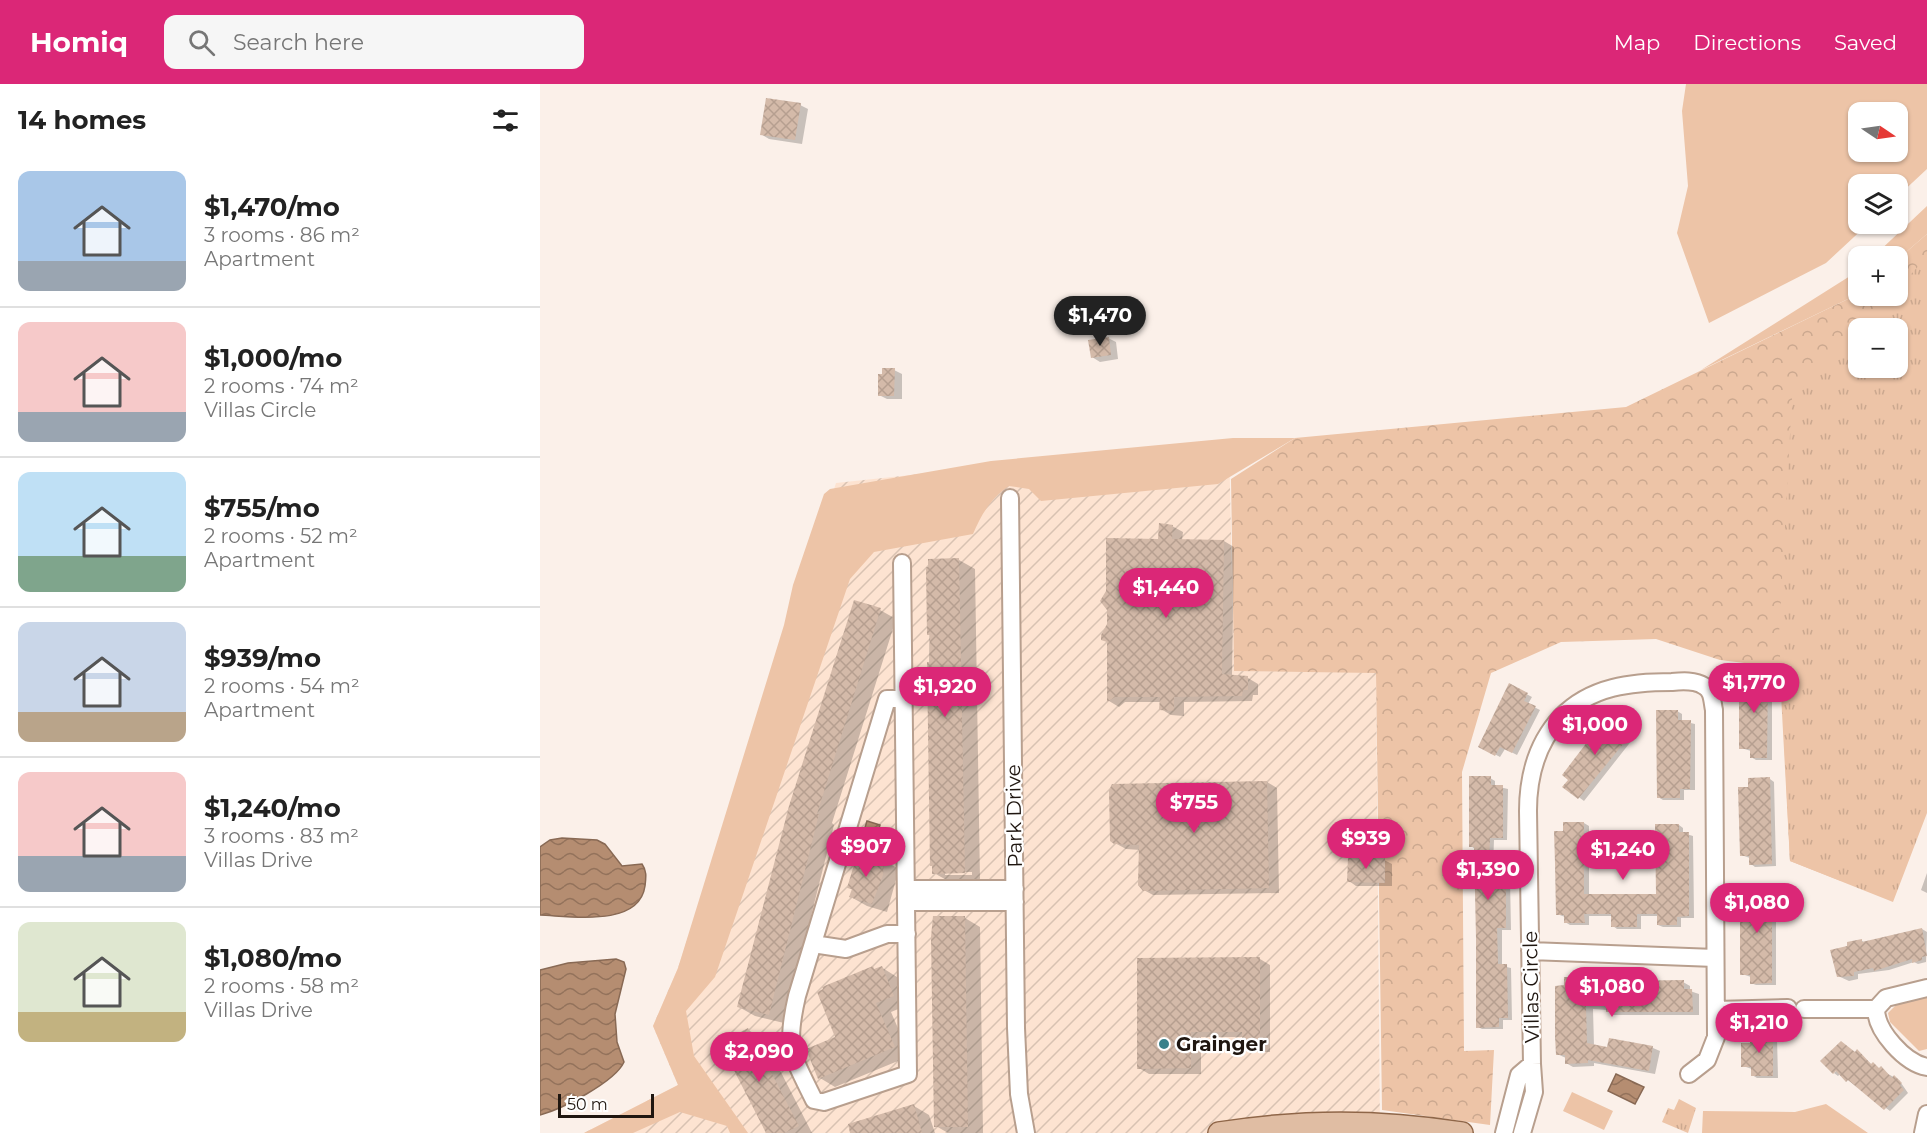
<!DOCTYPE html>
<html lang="en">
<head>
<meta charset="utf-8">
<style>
  body { margin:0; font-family:Montserrat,sans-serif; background:#f6f6f6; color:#222; height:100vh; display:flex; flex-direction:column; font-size:22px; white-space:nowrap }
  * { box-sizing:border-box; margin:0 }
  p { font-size:20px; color:#767676 }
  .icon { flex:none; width:33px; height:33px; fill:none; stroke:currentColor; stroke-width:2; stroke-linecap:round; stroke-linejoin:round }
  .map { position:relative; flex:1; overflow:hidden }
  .drawer { display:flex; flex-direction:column; background:#fff; width:540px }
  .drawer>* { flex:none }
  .needle { width:39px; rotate:103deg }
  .fabs { position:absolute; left:1308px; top:18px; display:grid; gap:12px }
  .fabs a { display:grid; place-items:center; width:60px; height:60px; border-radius:12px; background:#fff; box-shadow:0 2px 4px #0004; font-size:30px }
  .scale { position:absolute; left:18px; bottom:15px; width:96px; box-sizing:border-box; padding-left:6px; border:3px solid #1f1610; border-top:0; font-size:16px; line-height:21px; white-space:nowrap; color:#1f1610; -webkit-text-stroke:4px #fff; paint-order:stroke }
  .price { position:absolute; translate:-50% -51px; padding:0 14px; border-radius:21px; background:#db2777; color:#fff; font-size:20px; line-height:39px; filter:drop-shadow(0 2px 3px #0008) }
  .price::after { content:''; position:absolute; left:50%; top:36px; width:18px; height:14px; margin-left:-9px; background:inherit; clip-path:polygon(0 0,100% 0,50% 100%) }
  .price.active { background:#222; color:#fff }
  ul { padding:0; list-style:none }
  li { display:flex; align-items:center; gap:18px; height:150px; padding:0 18px }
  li+li { border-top:2px solid #e0e0e0 }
  li span { display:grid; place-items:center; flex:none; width:168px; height:120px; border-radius:12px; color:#555 }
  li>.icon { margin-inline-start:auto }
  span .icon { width:72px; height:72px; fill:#fffc; stroke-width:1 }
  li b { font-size:26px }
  h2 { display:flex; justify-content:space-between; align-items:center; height:72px; padding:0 18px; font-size:26px }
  header { display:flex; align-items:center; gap:36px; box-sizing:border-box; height:84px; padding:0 30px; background:#db2777; color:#fff }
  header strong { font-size:28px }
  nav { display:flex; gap:33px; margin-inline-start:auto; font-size:21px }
  .search { width:420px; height:54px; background:#f6f6f6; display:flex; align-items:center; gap:15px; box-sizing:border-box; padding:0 21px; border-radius:12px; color:#767676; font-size:22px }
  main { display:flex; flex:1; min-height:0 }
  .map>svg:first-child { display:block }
  .industrial { fill:url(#industrial-furrows) }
  .green { fill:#edc4a7; fill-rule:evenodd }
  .forest { fill:url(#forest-crowns); fill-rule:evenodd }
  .park { fill:url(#park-tufts) }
  .water { fill:url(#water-waves); stroke:#886954; stroke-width:1.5 }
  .shadow { fill:#0003; fill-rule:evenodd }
  .building { fill:url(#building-cross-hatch) }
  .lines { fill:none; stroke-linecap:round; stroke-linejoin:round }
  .minor-casing { stroke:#b89f8e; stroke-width:20 }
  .major-casing { stroke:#8f6648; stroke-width:24 }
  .minor { stroke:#fff; stroke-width:16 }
  .major { stroke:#e0bda3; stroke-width:21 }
  .poi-dot { fill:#3a818b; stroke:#fff; stroke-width:2 }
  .labels { text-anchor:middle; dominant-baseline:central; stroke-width:4.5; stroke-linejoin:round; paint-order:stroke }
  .street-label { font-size:20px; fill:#1f1610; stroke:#fff }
  .poi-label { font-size:20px; font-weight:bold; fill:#1f1610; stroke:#fff; text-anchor:start }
</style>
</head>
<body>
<header>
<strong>Homiq</strong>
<div class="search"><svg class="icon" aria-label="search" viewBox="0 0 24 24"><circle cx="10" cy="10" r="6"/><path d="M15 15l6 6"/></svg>Search here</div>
<nav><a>Map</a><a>Directions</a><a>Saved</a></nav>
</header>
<main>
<section class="drawer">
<h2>14 homes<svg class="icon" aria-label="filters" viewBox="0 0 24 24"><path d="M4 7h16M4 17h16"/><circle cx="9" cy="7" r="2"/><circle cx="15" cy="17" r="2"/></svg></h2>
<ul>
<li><span style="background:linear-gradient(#a9c7e8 75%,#9aa5b1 0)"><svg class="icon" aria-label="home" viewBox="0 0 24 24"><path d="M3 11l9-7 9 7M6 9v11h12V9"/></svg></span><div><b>$1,470/mo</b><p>3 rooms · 86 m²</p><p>Apartment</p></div></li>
<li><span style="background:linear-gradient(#f6c9c9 75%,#9aa5b1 0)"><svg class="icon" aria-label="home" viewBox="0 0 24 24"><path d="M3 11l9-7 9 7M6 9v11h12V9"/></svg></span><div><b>$1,000/mo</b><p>2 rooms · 74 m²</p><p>Villas Circle</p></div></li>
<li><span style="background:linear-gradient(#bfe0f5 70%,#7fa58c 0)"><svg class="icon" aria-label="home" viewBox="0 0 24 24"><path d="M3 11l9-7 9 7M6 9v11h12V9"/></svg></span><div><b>$755/mo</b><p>2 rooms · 52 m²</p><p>Apartment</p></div></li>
<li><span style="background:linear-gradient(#c9d6e8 75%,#b9a48a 0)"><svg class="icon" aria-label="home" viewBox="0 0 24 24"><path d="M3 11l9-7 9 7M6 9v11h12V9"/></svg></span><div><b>$939/mo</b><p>2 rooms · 54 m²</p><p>Apartment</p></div></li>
<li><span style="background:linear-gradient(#f6c9c9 70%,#9aa5b1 0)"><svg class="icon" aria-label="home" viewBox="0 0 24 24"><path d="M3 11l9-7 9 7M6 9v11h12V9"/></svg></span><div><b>$1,240/mo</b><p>3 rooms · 83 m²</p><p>Villas Drive</p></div></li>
<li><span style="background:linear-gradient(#dfe7d0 75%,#c2b280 0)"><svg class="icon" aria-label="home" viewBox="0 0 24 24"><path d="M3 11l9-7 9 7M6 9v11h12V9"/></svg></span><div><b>$1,080/mo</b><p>2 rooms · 58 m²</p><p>Villas Drive</p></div></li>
</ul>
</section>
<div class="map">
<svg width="1387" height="1049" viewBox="0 0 1387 1049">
  <defs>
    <pattern id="industrial-furrows" width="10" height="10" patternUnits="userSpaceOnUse" patternTransform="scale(1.5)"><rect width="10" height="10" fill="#fde3d1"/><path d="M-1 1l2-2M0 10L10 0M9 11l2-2" fill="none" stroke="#d8c2b2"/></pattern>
    <pattern id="forest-crowns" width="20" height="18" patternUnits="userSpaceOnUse" patternTransform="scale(1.5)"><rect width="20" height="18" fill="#edc4a7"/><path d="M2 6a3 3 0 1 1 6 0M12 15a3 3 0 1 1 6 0" fill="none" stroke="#cba88f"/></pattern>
    <pattern id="park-tufts" width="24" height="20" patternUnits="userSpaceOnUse" patternTransform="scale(1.5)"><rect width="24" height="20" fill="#edc4a7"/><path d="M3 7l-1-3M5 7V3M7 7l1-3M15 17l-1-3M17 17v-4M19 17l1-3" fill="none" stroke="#cba88f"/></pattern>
    <pattern id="water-waves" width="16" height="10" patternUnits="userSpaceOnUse" patternTransform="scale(1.5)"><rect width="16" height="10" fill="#b58d71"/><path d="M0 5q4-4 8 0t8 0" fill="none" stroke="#93725b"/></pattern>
    <pattern id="building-cross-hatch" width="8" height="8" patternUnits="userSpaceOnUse" patternTransform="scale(1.5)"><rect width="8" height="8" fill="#d4baa9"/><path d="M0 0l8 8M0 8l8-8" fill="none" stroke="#b69f90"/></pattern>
  </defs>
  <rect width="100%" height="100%" fill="#fbf0e9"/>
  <path class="industrial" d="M689 357 694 587 836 588 840 1049H44L138 1001 113 942 138 884 296 399Z"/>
  <path class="green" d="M1146 0H1387V85L1358 112V100H1318V140H1328L1286 179 1169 239 1137 149 1148 102 1142 27ZM1318 28H1358V68H1318Z
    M1387 122V150L1358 175V172H1334Z
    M1318 187V207L1308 215 1161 286Z
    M693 354H755L678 400 501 417 489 405 469 402C451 414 441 431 433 450L334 468 310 495 175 893 146 927 154 972 208 1049H190L187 1042 140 1028 93 1049H44L138 1001 113 942 138 884 244 541 253 501 284 410 290 405 451 377Z
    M1387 912V965L1379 967 1350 938 1348 929 1356 921Z
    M1032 1008 1073 1027 1064 1046 1023 1027Z
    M1286 1020 1328 1049H1162L1163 1027 1255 1028Z"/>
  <path class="forest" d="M1387 150V526L1301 797 1250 777 1240 592 1229 582 1180 576 1116 555 1021 558 951 589 922 688 924 967 954 966 950 1041 842 1026 836 589 694 587 691 395 755 354 1086 323 1308 215 1318 207V212H1358V175ZM1318 244H1358V284H1318Z"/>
  <path class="park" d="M1387 173V729L1353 818 1250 777 1239 551 1252 314 1318 245V284H1358V244H1319L1350 212H1358V204Z
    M1139 1015 1156 1024 1148 1049 1122 1038 1128 1024 1134 1026Z"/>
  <path class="water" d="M327 737 340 741 333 764 320 760Z
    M22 754 57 756 65 760 82 782 102 780C107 787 106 793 105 802 99 844 30 832 0 831V763L10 756Z
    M76 875 84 878 86 885 75 930 77 958 84 978C75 998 22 1025 0 1031V886L28 879Z
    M1076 990 1104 1003 1095 1020 1068 1007Z"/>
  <path class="shadow" d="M260 21 268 25 262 60 229 55 221 50Z
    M568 254 576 258 578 275 560 278 552 273Z
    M354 286 362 290V315H347L339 311Z
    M632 442 643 448 642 456 684 457 694 463 692 592 708 594 718 600V611H713L712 617 644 618V632L631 631 621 625V618H585L579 623 569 617 568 558 619 456Z
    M419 476 435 485 440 797 410 798 394 789 389 597 390 477ZM405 788H432V791H405Z
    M340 526 356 535 292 739 294 741 244 939 215 932 199 923Z
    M1227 589 1232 592V676H1216L1211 673V667L1201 664 1208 598Z
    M970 601 992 613 988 620 1000 626 977 671 965 665 960 673 940 662Z
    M1137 627 1142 630V637L1155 640V706H1144V716H1123L1118 713Z
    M1081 639 1096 651 1044 717 1024 702 1072 643Z
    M950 694 955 697V702L968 705 967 756H954L953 783 960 785V793L970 795 971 846H962V882L971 884 972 936H963V945H942L938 943 935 765 931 762Z
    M1230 695 1234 698 1236 782 1215 783 1211 780 1210 774 1201 771 1209 704Z
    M727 698 737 704 739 809 613 811 602 805 601 766 586 765 575 759Z
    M1024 739H1044L1049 742V812H1118L1139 741 1143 744V749L1153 752 1154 834H1141V843H1123L1118 841V832H1101V845H1077L1073 842V832H1049V841H1030L1025 838V833L1017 830Z
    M343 776 359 785 347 828 327 822 311 813 313 806 309 804Z
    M844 776 852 780V802H816L809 797Z
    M1387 789V809L1381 806Z
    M1231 801 1236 804V901H1216L1211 899V893L1202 890 1211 809Z
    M425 834 440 843 443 1049H408L396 1042Z
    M1382 845 1387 848 1386 878 1378 880 1374 878 1349 886 1318 890V895L1309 897 1298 892 1309 863 1321 856 1325 859Z
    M720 875 730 881V968H714L703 962V953H661V990H609L599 984Z
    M341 883 357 893 368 921 351 928 370 972 295 1003 280 994 268 966 297 954Z
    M1046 894 1053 898V908L1143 898 1150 902V907L1159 910V931H1074L1067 926 1053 925 1054 962 1068 965 1113 964 1120 967 1115 990 1054 979V982L1033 983 1026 979V974L1017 970 1025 903Z
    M208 946 224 955 272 1049H228Z
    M1233 951 1237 953 1238 994H1217L1212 991V985L1203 982 1212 960Z
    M1317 967 1332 981 1359 996 1368 1009 1350 1027 1300 990 1298 992 1294 989Z
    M374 1022 389 1031 395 1049H312Z"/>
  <path class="building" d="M226 14 261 19 255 56 220 51Z
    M569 253 571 271 551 274 548 256Z
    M342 284H355L354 312H338V290H342Z
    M619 439 633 441 632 455 684 456 682 590 708 592V606H703L702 612 634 613V627L619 626 620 613H575L567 618V558L561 556V551L567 540V526L560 517 566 507V454L618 455Z
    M419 474 425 789 392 790V782H390L387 578H390V551H387L386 483H388V475Z
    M314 516 341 524 277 730H279L229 931 197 923 249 722Z
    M1228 587 1227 674H1210V665H1199V596H1207V588Z
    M969 599 988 609 984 617 996 622 972 669 960 663 955 672 938 663Z
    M1116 626H1138V636H1151L1150 705H1140V714H1117Z
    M1076 634 1093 648 1038 715 1022 703 1028 696 1022 691 1064 636 1071 641Z
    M929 692H951V701H963V754H950L949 781H956L955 791H966V844H957L958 880H967L968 934H959V943L936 944V854L934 763H929Z
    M1230 693 1232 780 1209 781V772H1200L1198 703H1208V694Z
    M727 697 729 804 603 807 598 801 599 761 574 760 570 757 569 706 572 700Z
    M1023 738H1044V810H1116L1115 740H1139V748H1149V832L1137 833V841H1117V830H1097V843H1071V830H1044L1045 839H1024V831H1016L1015 779 1014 747H1023Z
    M322 768 344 775 343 791 332 820 309 813 312 805 307 804 316 774 319 775Z
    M808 774H845V799L807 798Z
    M1210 800H1232V899L1210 900V891H1200V808L1210 807Z
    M393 832H425L428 1043H394L391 853Z
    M1382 844 1387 872 1382 873V876L1372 879V875L1334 887 1333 884 1314 888V892L1297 893 1290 866 1307 862V858L1322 855V858Z
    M720 873V963H702V948H651V984L597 985V874Z
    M333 882 334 885 342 882 354 912 336 919 355 963 278 995 266 965 295 953 277 908 283 905 282 903Z
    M1024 893H1047V907L1074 906V897L1144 896V905H1152L1153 928H1066V922H1046L1047 959 1067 963 1069 954 1113 962 1109 987 1048 976V979L1025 980V971H1016L1015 952V902L1024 901Z
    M208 944 259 1042 244 1049H226L180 959Z
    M1210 949H1233V992H1211V983H1201V959H1210Z
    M1301 957 1315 968 1317 965 1331 980 1333 978 1339 984 1341 982 1352 994 1354 991 1362 999 1360 1001 1364 1006 1344 1026 1308 996 1306 998 1296 987 1293 990 1280 977Z
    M374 1020 382 1049H310L308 1040Z"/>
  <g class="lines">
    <g class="minor-casing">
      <path id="minor" d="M470 414 476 944 479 1010 486 1049
        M362 479 368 990 284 1018 274 1016C251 969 245 964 257 912L347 615H364
        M366 805H475
        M366 818H475
        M273 860 306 865 347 850H367
        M990 867 1175 874
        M1387 904 1346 914 1336 925C1336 947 1365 979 1387 983
        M1264 925H1336
        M1176 926 1248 924
        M964 1049 979 991 992 980
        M982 1049 994 1008 992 980 988 727C988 692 997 659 1021 633 1051 602 1092 598 1132 598 1142 597 1155 596 1164 602 1173 607 1172 617 1174 626L1176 953 1167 976 1149 990
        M1383 1049 1387 1030"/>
    </g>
    <g class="major-casing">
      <path id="major" d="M679 1049C764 1036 837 1036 922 1049"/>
    </g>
    <use href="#minor" class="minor"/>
    <use href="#major" class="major"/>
  </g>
  <circle class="poi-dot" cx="624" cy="960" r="6"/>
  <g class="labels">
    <g class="street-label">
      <text transform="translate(474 732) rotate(-91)">Park Drive</text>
      <text transform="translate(991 903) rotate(-91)">Villas Circle</text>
    </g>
    <g class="poi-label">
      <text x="636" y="960">Grainger</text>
    </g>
  </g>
</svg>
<div class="fabs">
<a><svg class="needle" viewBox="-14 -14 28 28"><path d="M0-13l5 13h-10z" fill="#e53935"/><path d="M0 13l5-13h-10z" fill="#767676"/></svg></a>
<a><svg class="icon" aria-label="layers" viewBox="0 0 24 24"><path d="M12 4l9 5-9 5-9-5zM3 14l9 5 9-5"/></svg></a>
<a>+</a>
<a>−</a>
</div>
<div class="scale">50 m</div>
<b class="price active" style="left:560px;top:263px">$1,470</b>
<b class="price" style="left:626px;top:535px">$1,440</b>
<b class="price" style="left:1214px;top:630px">$1,770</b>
<b class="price" style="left:405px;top:634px">$1,920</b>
<b class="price" style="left:1055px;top:672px">$1,000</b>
<b class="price" style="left:654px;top:750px">$755</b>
<b class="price" style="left:826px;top:786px">$939</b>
<b class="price" style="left:326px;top:794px">$907</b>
<b class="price" style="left:1083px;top:797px">$1,240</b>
<b class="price" style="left:948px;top:817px">$1,390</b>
<b class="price" style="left:1217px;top:850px">$1,080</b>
<b class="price" style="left:1072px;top:934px">$1,080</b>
<b class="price" style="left:1219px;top:970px">$1,210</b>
<b class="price" style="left:219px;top:999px">$2,090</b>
</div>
</main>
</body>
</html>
